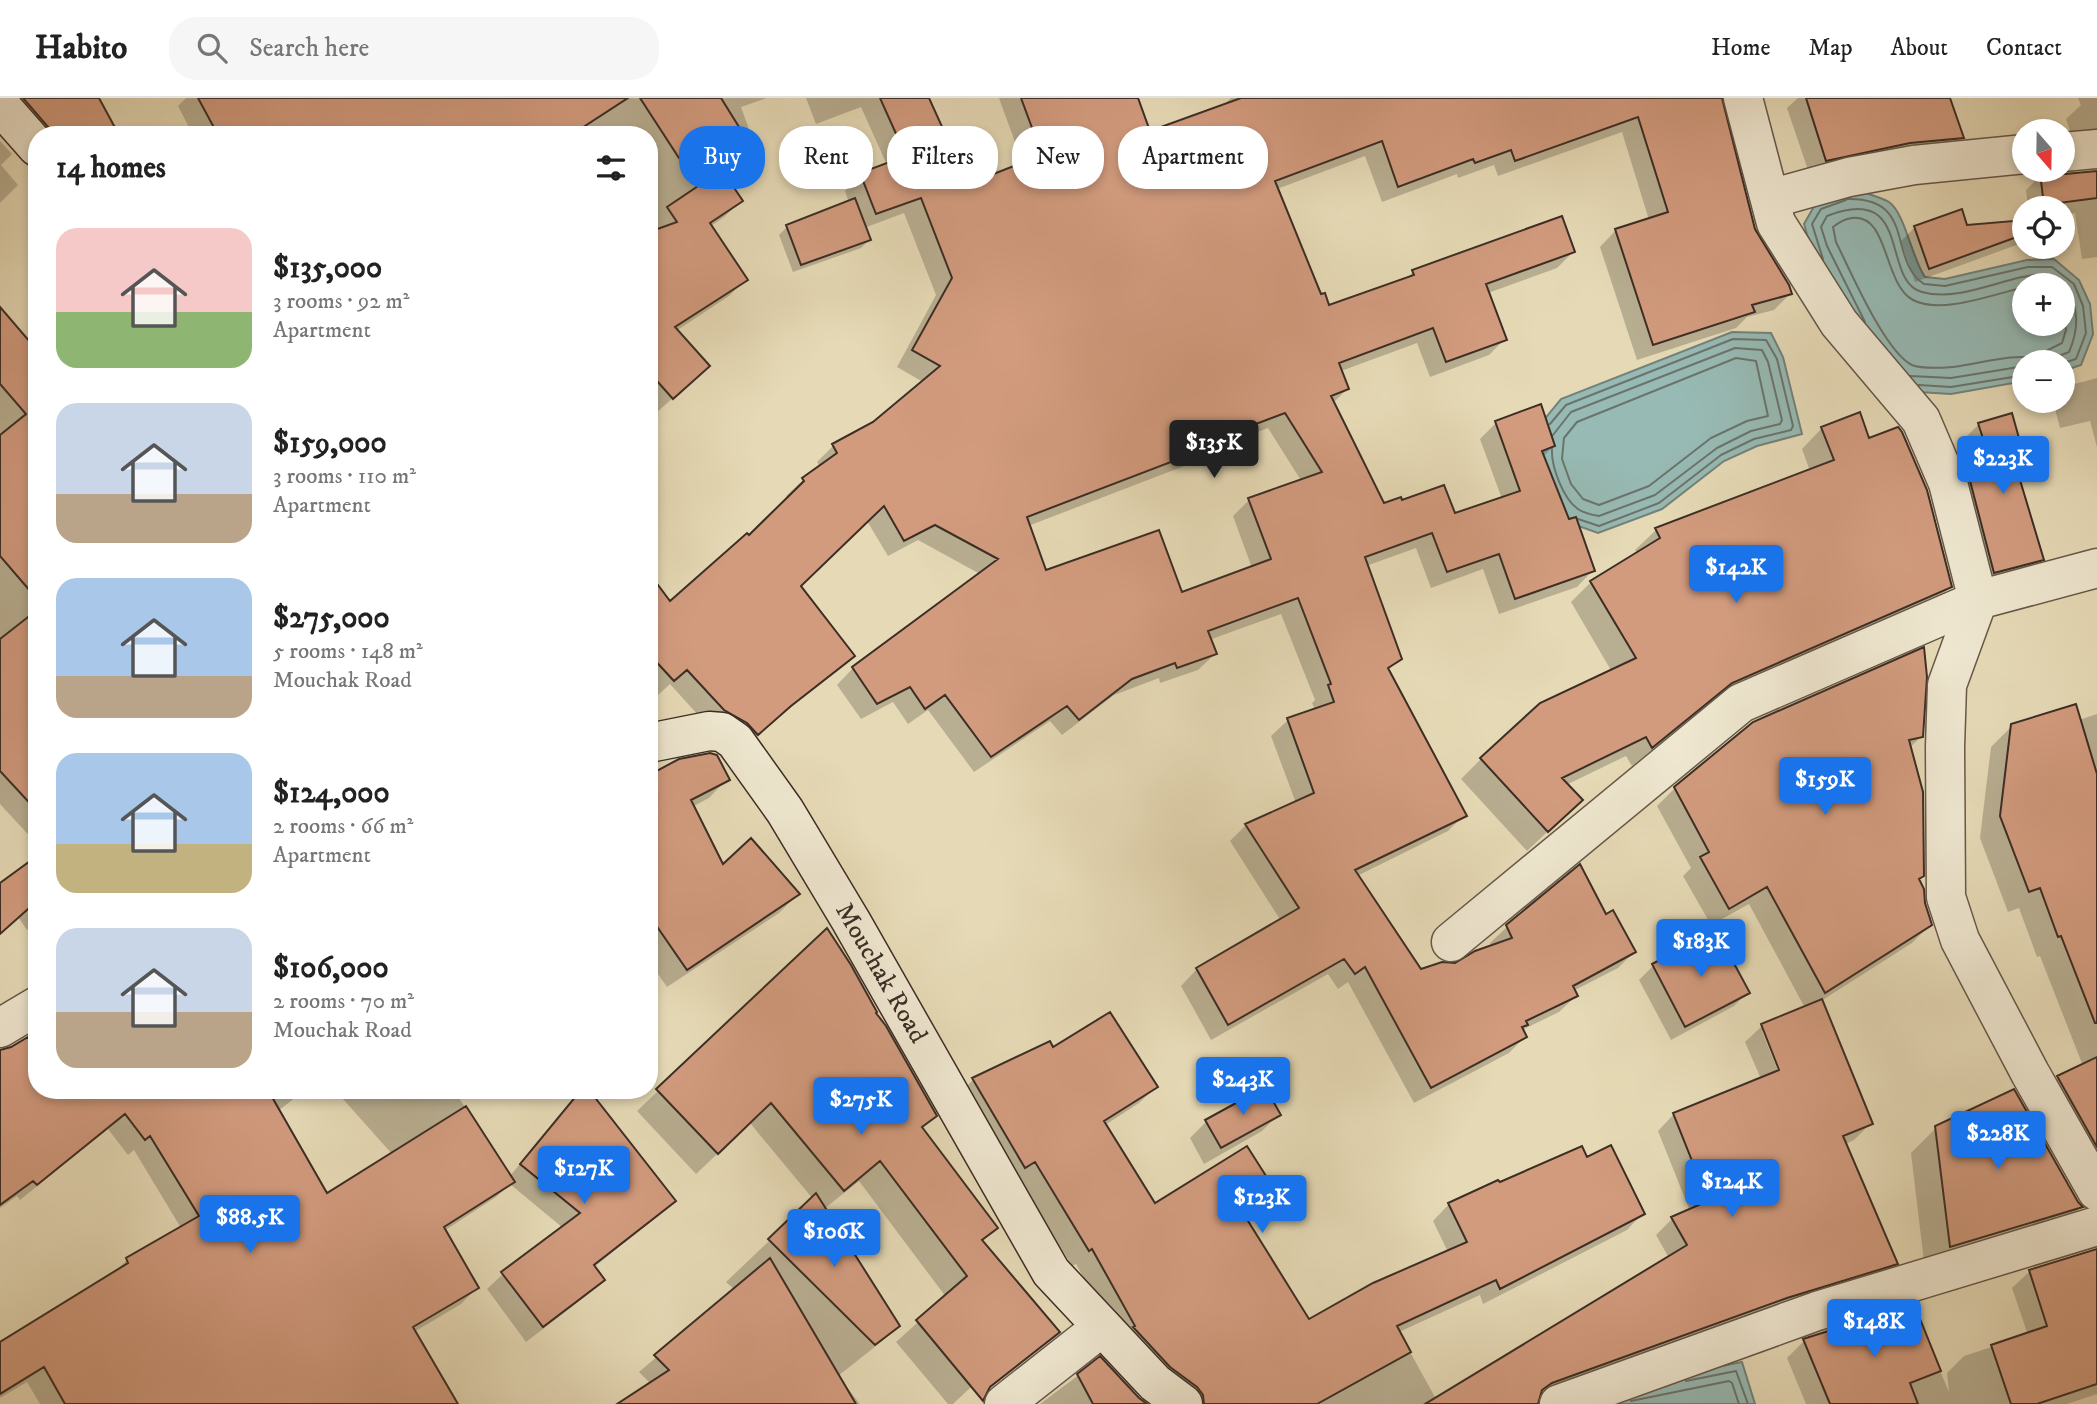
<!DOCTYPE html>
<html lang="en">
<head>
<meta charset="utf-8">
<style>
  body { margin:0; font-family:"IM FELL DW Pica",serif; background:#f6f6f6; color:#222; height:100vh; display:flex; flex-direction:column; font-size:26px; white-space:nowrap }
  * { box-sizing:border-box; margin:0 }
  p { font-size:23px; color:#767676 }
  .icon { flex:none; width:38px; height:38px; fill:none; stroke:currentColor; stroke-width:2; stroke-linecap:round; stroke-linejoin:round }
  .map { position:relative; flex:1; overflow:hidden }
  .details { position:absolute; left:28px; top:28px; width:630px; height:973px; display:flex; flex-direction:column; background:#fff; border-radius:28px; box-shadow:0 4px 10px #0003 }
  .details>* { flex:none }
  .banner { position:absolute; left:679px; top:28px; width:665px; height:63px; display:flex; gap:14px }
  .needle { width:46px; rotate:160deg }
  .controls { position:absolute; left:2012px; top:21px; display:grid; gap:14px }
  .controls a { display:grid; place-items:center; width:63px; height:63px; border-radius:50%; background:#fff; box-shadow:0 4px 10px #0003; font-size:35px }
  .price { position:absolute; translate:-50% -60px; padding:0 16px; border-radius:7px; background:#1a73e8; color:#fff; font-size:23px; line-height:46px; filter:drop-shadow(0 2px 4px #0008) }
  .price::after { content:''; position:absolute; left:50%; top:42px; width:21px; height:16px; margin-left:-10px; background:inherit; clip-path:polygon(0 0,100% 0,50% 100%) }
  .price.current { background:#222; color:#fff }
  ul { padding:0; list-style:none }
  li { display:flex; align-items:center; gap:21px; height:175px; padding:0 28px }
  li span { display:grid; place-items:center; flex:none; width:196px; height:140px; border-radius:21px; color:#555 }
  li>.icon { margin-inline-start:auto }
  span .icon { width:84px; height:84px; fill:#fffc; stroke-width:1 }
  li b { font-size:30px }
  h2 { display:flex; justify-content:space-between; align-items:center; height:84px; padding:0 28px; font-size:30px }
  .tag { padding:0 24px; border-radius:28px; background:#fff; box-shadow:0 4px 10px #0003; font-size:24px; line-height:63px }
  .tag.current { background:#1a73e8; color:#fff }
  header { display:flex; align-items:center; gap:42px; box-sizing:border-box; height:98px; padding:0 35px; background:#fff; border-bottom:2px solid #e0e0e0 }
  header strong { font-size:33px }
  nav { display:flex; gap:38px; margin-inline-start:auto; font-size:24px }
  .search { width:490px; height:63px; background:#f6f6f6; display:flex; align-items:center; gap:18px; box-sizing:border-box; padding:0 24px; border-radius:28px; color:#767676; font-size:26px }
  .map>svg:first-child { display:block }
  .water { fill:#97bab4; stroke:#73827b; stroke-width:2; fill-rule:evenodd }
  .shadow { fill:#0003; fill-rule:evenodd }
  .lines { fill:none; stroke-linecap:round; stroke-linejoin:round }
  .shore { stroke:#6a746c; stroke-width:2 }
  .building { fill:#d29b7e; stroke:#3c2d25; stroke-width:2; fill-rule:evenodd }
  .street-casing { stroke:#665849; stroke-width:41 }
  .secondary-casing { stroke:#3c2d25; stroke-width:41 }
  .street { stroke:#efe7d0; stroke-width:38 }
  .secondary { stroke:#efe7d0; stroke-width:38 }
  .labels { text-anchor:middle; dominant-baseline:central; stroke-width:6; stroke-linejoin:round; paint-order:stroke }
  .street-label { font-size:26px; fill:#3c2d25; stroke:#efe7d0 }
</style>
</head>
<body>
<header>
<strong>Habito</strong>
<div class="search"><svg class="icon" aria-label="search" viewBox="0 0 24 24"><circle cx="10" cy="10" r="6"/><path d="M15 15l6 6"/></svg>Search here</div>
<nav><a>Home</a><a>Map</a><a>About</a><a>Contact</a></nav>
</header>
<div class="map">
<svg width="2097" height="1306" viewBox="0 0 2097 1306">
  <rect width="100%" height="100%" fill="#e6dab6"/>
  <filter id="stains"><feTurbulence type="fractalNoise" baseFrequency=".00286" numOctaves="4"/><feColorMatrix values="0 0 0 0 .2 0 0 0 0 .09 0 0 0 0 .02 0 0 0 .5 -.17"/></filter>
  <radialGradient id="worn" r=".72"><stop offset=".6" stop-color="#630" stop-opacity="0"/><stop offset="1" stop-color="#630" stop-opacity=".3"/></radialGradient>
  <path class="water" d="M1863 94C1871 97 1882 100 1889 104 1905 115 1912 161 1925 179L1945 181 2027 162 2054 161 2079 182 2090 206 2093 236 2081 267 2063 273V264H2025V283L1951 296 1902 293 1812 153 1804 126 1816 105ZM2025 187H2063V226H2025Z
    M1732 234 1771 235 1783 259 1802 336 1757 348 1724 363 1662 411 1598 435 1567 424 1548 398 1538 329 1561 301Z
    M1742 1264 1755 1306H1573L1614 1290Z"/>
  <path class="shadow" d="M0 0H97L117 37H37Z
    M186 0H767L741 9 750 34 734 50 711 58 741 103 724 119 711 128 746 181 729 198 676 233 691 284 656 315 654 313 649 317V37H193L178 8Z
    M806 0H927L967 88 1023 66 999 0H1136L1149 35 1223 8 1231 0H1720L1753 131 1790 196 1774 212 1747 219 1736 230 1637 262 1600 149 1616 132 1649 122 1622 34 1498 78 1494 67 1458 80 1457 76 1382 104 1365 58 1277 91 1320 199 1328 209 1405 182 1413 174 1573 154 1557 170 1488 195 1505 241 1489 257 1430 279 1417 245 1341 273 1347 291 1333 305 1383 407 1401 404 1454 417 1502 401 1480 341 1496 325 1553 348 1543 359 1568 423 1593 472 1577 489 1499 516 1483 471 1431 490 1416 450 1366 468 1400 560 1388 573 1464 717 1448 733 1357 778 1421 873 1456 867 1492 849 1490 845 1507 829 1579 769 1606 818 1634 854 1618 870 1573 893 1576 898 1559 914 1522 932 1525 939 1509 955 1414 1005 1348 884 1338 891 1328 876 1211 942 1181 888 1197 871 1281 823 1230 743 1246 727 1296 705 1271 638 1288 622 1315 612 1312 605 1315 602 1281 516 1209 542 1215 556 1198 572 1160 585 1159 580 1114 597 1062 637 1050 623 974 674 928 612 908 626 893 604 861 621 837 587 853 570 980 476 918 442 888 458 867 423 799 488 853 558 836 574 772 624 741 652 708 628 670 586 657 598 649 590V478L669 505 749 439 788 401 786 398 803 382 820 369 817 364 833 348 874 325 923 284 897 269 936 197 904 115 864 130 869 142 861 150 793 174 779 137 787 129 849 105 845 93 861 77 887 67 861 9 816 26ZM1268 330 1302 384 1249 402 1233 418 1252 470 1181 496 1045 474 1028 428 1200 362 1210 352Z
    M1798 0H1949L1962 40 1945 56 1810 78 1787 10Z
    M2078 0H2097V51L2074 44 2066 21 2081 7Z
    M0 43 12 56 1 67 18 87 0 105Z
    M2097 75V159L2082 161 2075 115 2063 116V110H2028L2026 92 2041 77Z
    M2025 124V143L2022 145 1915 184 1901 143 1915 129Z
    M0 212 37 255V746L0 706Z
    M2097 280V349L2090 323 2060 330 2053 303H2063V291L2067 288Z
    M1979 326 2026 368 2017 377 2042 461 2028 475 1980 488 1949 377 1963 363 1971 360 1965 340Z
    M1822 330 1868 342 1950 489 1930 509 1710 605 1632 668 1626 658 1566 687 1560 722 1527 753 1461 681 1481 661 1612 574 1571 504 1591 484 1638 456 1635 452 1656 432 1810 373 1802 351Z
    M2097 616V1109L2037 1001 2058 980 2083 968 2040 858 2037 859 2019 810 2008 814 1980 740 1991 649 2012 628 2079 622Z
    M1922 638 1909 650 1922 778 1918 782 1930 827 1912 845 1821 903 1871 1025 1854 1042 1845 1046 1896 1165 1880 1181 1769 1216 1533 1301 1528 1306H1181L1119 1245 1076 1166 1072 1168 1018 1079 957 998 973 982 1053 952 1156 989 1139 1005 1105 1027 1155 1108 1271 1089 1255 1105 1240 1114 1308 1223 1448 1154 1433 1123 1449 1106 1499 1087 1586 1061 1643 1115 1627 1132 1483 1206 1480 1197 1399 1234 1436 1301 1669 1160 1656 1137 1672 1121 1690 1113 1658 1033 1674 1016 1761 981 1745 944 1762 928 1805 910 1749 806 1711 827 1683 778 1691 770 1657 708 1675 690ZM1762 933H1766L1784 979 1781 981Z
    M649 679 727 681 709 700 692 709 722 768 798 796 779 815 667 889 649 863Z
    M37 760V825L27 832 18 819 0 835V787Z
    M826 833 935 1018 921 1031 996 1129 982 1144 1024 1239 953 1306H948L896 1244 946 1199 859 1083 824 1111 897 1228 881 1244 838 1278 860 1306H621L651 1286 639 1274 735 1192 726 1184 813 1101 750 1025 696 1076 637 1013Z
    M1653 868 1748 894 1734 908 1671 942 1639 882Z
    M37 936V992H305L278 1013 327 1098 392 1056 335 992H454L509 1079 582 992 674 1103 658 1118 594 1169 603 1182 587 1197 526 1244 487 1191 503 1176 563 1130 510 1086 496 1099 444 1133 477 1190 461 1206 414 1234 456 1306H40L27 1284 0 1300V1246L111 1177 127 1162 181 1130 134 1052 128 1057 108 1031 20 1102 17 1098 0 1110V953L12 950Z
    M1279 1016 1262 1033 1204 1066 1190 1040 1206 1024Z
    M1936 1030 2081 1109 2057 1134 1925 1172 1911 1055Z
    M2030 1173 2097 1207V1296L2067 1306H1806L1787 1260 1804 1243 1913 1208 1949 1294 1947 1275 1964 1258 2028 1237 2012 1190Z
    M1100 1261 1144 1306H1040Z"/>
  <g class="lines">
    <path class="shore" d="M1847 101C1917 99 1887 162 1924 186L1945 188 2028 169H2052L2074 186 2083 208 2086 235 2076 261 2063 265
      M1823 161 1812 126 1821 111 1846 102
      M2025 189C1994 196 1941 217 1913 202 1883 186 1889 115 1852 120 1845 121 1838 125 1833 129L1836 144C1850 172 1885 254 1912 267 1921 271 1950 270 1960 268 1987 264 2014 255 2039 261L2048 252 2062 245 2066 232 2063 210
      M1865 224 1827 148 1821 129 1827 118C1914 84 1880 183 1922 194 1953 203 1991 186 2022 179 2029 178 2041 175 2048 177 2053 179 2058 184 2061 187
      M1736 260 1756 263 1768 318 1747 323 1711 340 1649 388 1599 407 1583 401 1571 386 1562 361 1564 340 1577 324Z
      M2051 264 2056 259 2069 254C2078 233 2081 207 2063 189
      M1911 278 1951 280 2025 268
      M1919 287 1951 289 2025 277
      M1550 326 1566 307 1733 241 1766 242 1777 261 1793 328 1791 332 1754 341 1721 357 1659 405 1599 428 1578 421
      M1552 351C1551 368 1563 401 1578 411 1583 415 1593 417 1599 418L1655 397 1717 350 1751 333 1780 326 1782 322 1768 264 1762 252 1735 250 1571 314 1553 337
      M1686 1283 1736 1273 1748 1306
      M1631 1303 1729 1283 1732 1285 1739 1306"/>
  </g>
  <path class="building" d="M23 0H99L119 37H55Z
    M198 0H628L571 37H218Z
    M640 0H721L744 37 679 60Z
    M880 0H929L968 86 1042 57 1021 0H1138L1150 33 1241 0H1722L1755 131 1789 187 1792 196 1752 207 1755 214 1653 247 1615 131 1668 114 1638 19 1515 63 1511 52 1475 65 1473 61 1398 89 1382 43 1275 83 1321 196 1325 195 1329 207 1414 177 1412 172 1562 118 1575 154 1486 186 1507 242 1446 264 1433 230 1339 265 1349 291 1331 298 1384 405 1401 399 1402 402 1444 387 1455 415 1520 393 1495 323 1541 306 1555 348 1542 353 1569 421 1576 419 1595 473 1515 501 1499 456 1447 474 1432 435 1365 459 1402 561 1388 570 1467 718 1355 772 1421 871 1442 864 1455 865 1475 853 1512 840 1506 827 1580 766 1606 816 1613 812 1636 854 1573 888 1578 898 1526 923 1528 927 1522 929 1527 939 1431 990 1365 869 1355 876 1344 861 1228 927 1196 870 1299 810 1245 726 1314 695 1287 620 1334 604 1328 587 1331 586 1298 500 1208 533 1217 556 1177 570 1175 565 1132 581 1079 622 1067 608 991 659 945 597 925 611 910 589 877 606 852 569 998 461 935 427 904 443 884 408 801 488 855 558 791 608 758 637 747 625 724 612 687 572 674 583 649 556V475L670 503 747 435 749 437 804 383 802 380 837 355 832 346 873 324 940 268 912 252 952 180 921 100 876 116 860 75 906 58ZM1285 315 1322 374 1248 400 1271 461 1182 494 1159 432 1046 472 1027 419 1218 346 1216 341Z
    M1806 0H1950L1964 40 1910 45 1826 63Z
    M722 72 743 103 710 125 748 182 675 229 710 268 673 301 649 274V134L677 124 667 109Z
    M2053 73 2065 76 2097 73V100L2044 107 2040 75Z
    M855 100 871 142 801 167 786 127Z
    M1962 111 1967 127 2025 122V136L1929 171 1914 128Z
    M0 209 37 252V501L0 458V337L26 316 0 286Z
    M1860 314 1869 340 1898 329 1902 334 1927 392 1952 489 1732 585 1652 650 1646 639 1562 680 1583 702 1548 734 1480 660 1540 605 1636 560 1590 483 1660 440 1655 430 1834 362 1821 329Z
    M2012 315 2027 369 2017 372 2044 462 1994 475 1969 379 1962 361 1987 353 1978 325Z
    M37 512V713L0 673V541Z
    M1924 549 1927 579 1923 639 1909 642 1923 694 1924 778 1919 781 1924 791 1925 805 1932 827 1825 895 1767 789 1729 811 1700 759 1709 754 1674 689 1753 624Z
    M2076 606 2097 676V925H2095L2061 838 2058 839 2040 790 2029 794 2000 718 2011 626Z
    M710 655 717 657 730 682 691 702 723 766 751 740 800 796 687 872 649 817V677L679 661Z
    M37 758V803L0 836V785Z
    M827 830 851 867 877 914 876 915 886 928 937 1018 922 1029 998 1130 982 1142 1060 1234 990 1289 983 1303 916 1222 967 1178 880 1063 844 1093 771 1005 718 1056 656 991Z
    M1716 832 1750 895 1685 929 1652 866Z
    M1822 901 1873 1026 1843 1038 1898 1166 1787 1200 1552 1285 1542 1292 1538 1306H1425L1687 1147 1671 1119 1708 1103 1673 1015 1779 972 1761 926Z
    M1110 914 1158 989 1104 1023 1155 1105 1247 1048 1273 1089 1240 1110 1309 1221 1373 1185 1467 1144 1448 1105 1498 1082 1500 1084 1582 1048 1587 1059 1611 1047 1645 1116 1500 1191 1496 1182 1397 1228 1411 1254 1317 1306H1204L1203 1297 1197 1289 1170 1269 1133 1229 1135 1228 1092 1151 1089 1153 1035 1064 1025 1070 972 980 1050 943 1053 949Z
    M28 939 37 951V992H268L327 1095 466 1008 515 1084 444 1129 479 1190 413 1229 458 1306H65L44 1269 0 1296V1244L128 1165 126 1160 199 1118 150 1038 145 1042 125 1016 37 1087 33 1083 0 1107V952L11 949Z
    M2097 959V1049L2057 978Z
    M1265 989 1281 1017 1221 1050 1205 1022Z
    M2014 991 2078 1104 2083 1109 1950 1149 1935 1028Z
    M581 992H589L676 1103 594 1167 605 1182 543 1229 501 1174 580 1115 520 1066Z
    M816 1095 900 1228 875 1247 768 1141Z
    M2097 1151V1286L2037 1306H2011L1991 1247 2047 1228 2029 1172Z
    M770 1160 856 1306H617L669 1272 654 1257Z
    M1914 1206 1941 1273 1910 1285 1918 1306H1830L1803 1241Z
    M1100 1258 1139 1300 1147 1306H1093L1077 1276Z"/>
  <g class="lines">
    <g class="street-casing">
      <path id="street" d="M1743 0 1776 125 1839 225 1921 322 1948 385 1978 502 1947 587 1945 649 1946 799 1960 842 2030 975 2097 1093
        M2063 54 2097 51
        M1770 101 1849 79 1914 67 2025 56
        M1451 844 1741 605 1978 502 2097 470
        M0 930 37 908
        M1004 1306 1102 1229
        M1559 1306 1817 1213 2097 1128"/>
    </g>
    <g class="secondary-casing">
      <path id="secondary" d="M0 7 37 49
        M649 645 709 633 722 634 735 643 785 713 851 823 1051 1174 1155 1285 1183 1306"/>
    </g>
    <use href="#street" class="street"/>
    <use href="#secondary" class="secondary"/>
  </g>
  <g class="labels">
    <g class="street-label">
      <text transform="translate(881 875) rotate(60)">Mouchak Road</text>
    </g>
  </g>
  <rect width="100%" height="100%" filter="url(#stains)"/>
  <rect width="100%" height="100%" fill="url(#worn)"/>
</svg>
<div class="controls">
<a><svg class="needle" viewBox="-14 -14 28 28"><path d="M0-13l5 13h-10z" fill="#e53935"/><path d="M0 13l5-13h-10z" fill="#767676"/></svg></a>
<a><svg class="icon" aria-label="locate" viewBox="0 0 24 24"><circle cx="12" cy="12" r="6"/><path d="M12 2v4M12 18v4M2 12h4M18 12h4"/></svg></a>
<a>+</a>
<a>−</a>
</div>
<b class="price current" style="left:1214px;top:382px">$135K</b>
<b class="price" style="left:2003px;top:398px">$223K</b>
<b class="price" style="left:1736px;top:507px">$142K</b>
<b class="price" style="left:1825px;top:719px">$159K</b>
<b class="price" style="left:1701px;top:881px">$183K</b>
<b class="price" style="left:1243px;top:1019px">$243K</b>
<b class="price" style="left:861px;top:1039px">$275K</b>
<b class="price" style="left:1998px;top:1073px">$228K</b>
<b class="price" style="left:584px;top:1108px">$127K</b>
<b class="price" style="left:1732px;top:1121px">$124K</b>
<b class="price" style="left:1262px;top:1137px">$123K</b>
<b class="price" style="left:250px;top:1157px">$88.5K</b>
<b class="price" style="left:834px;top:1171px">$106K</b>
<b class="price" style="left:1874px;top:1261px">$148K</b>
<div class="banner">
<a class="tag current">Buy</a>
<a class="tag">Rent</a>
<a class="tag">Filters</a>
<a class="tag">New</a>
<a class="tag">Apartment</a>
</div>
<section class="details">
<h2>14 homes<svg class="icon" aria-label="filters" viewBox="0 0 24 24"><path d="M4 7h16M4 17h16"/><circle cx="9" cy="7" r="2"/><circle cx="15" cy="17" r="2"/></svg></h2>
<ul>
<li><span style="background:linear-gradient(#f6c9c9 60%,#8fb573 0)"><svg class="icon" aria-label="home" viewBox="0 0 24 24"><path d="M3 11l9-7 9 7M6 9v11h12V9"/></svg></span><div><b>$135,000</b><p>3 rooms · 92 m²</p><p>Apartment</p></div></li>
<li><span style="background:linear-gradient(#c9d6e8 65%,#b9a48a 0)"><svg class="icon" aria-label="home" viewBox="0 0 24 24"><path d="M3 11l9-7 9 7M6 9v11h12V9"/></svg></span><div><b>$159,000</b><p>3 rooms · 110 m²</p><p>Apartment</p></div></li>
<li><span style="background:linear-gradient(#a9c7e8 70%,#b9a48a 0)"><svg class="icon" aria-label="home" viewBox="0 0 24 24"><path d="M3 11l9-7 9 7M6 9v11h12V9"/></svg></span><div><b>$275,000</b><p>5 rooms · 148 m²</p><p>Mouchak Road</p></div></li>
<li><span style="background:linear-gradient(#a9c7e8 65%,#c2b280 0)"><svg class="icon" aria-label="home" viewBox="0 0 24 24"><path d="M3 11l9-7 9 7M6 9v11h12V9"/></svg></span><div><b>$124,000</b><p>2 rooms · 66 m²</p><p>Apartment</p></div></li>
<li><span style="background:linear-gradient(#c9d6e8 60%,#b9a48a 0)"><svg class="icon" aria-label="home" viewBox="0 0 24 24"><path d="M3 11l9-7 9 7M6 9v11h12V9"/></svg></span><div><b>$106,000</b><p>2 rooms · 70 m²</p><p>Mouchak Road</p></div></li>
</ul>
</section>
</div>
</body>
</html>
